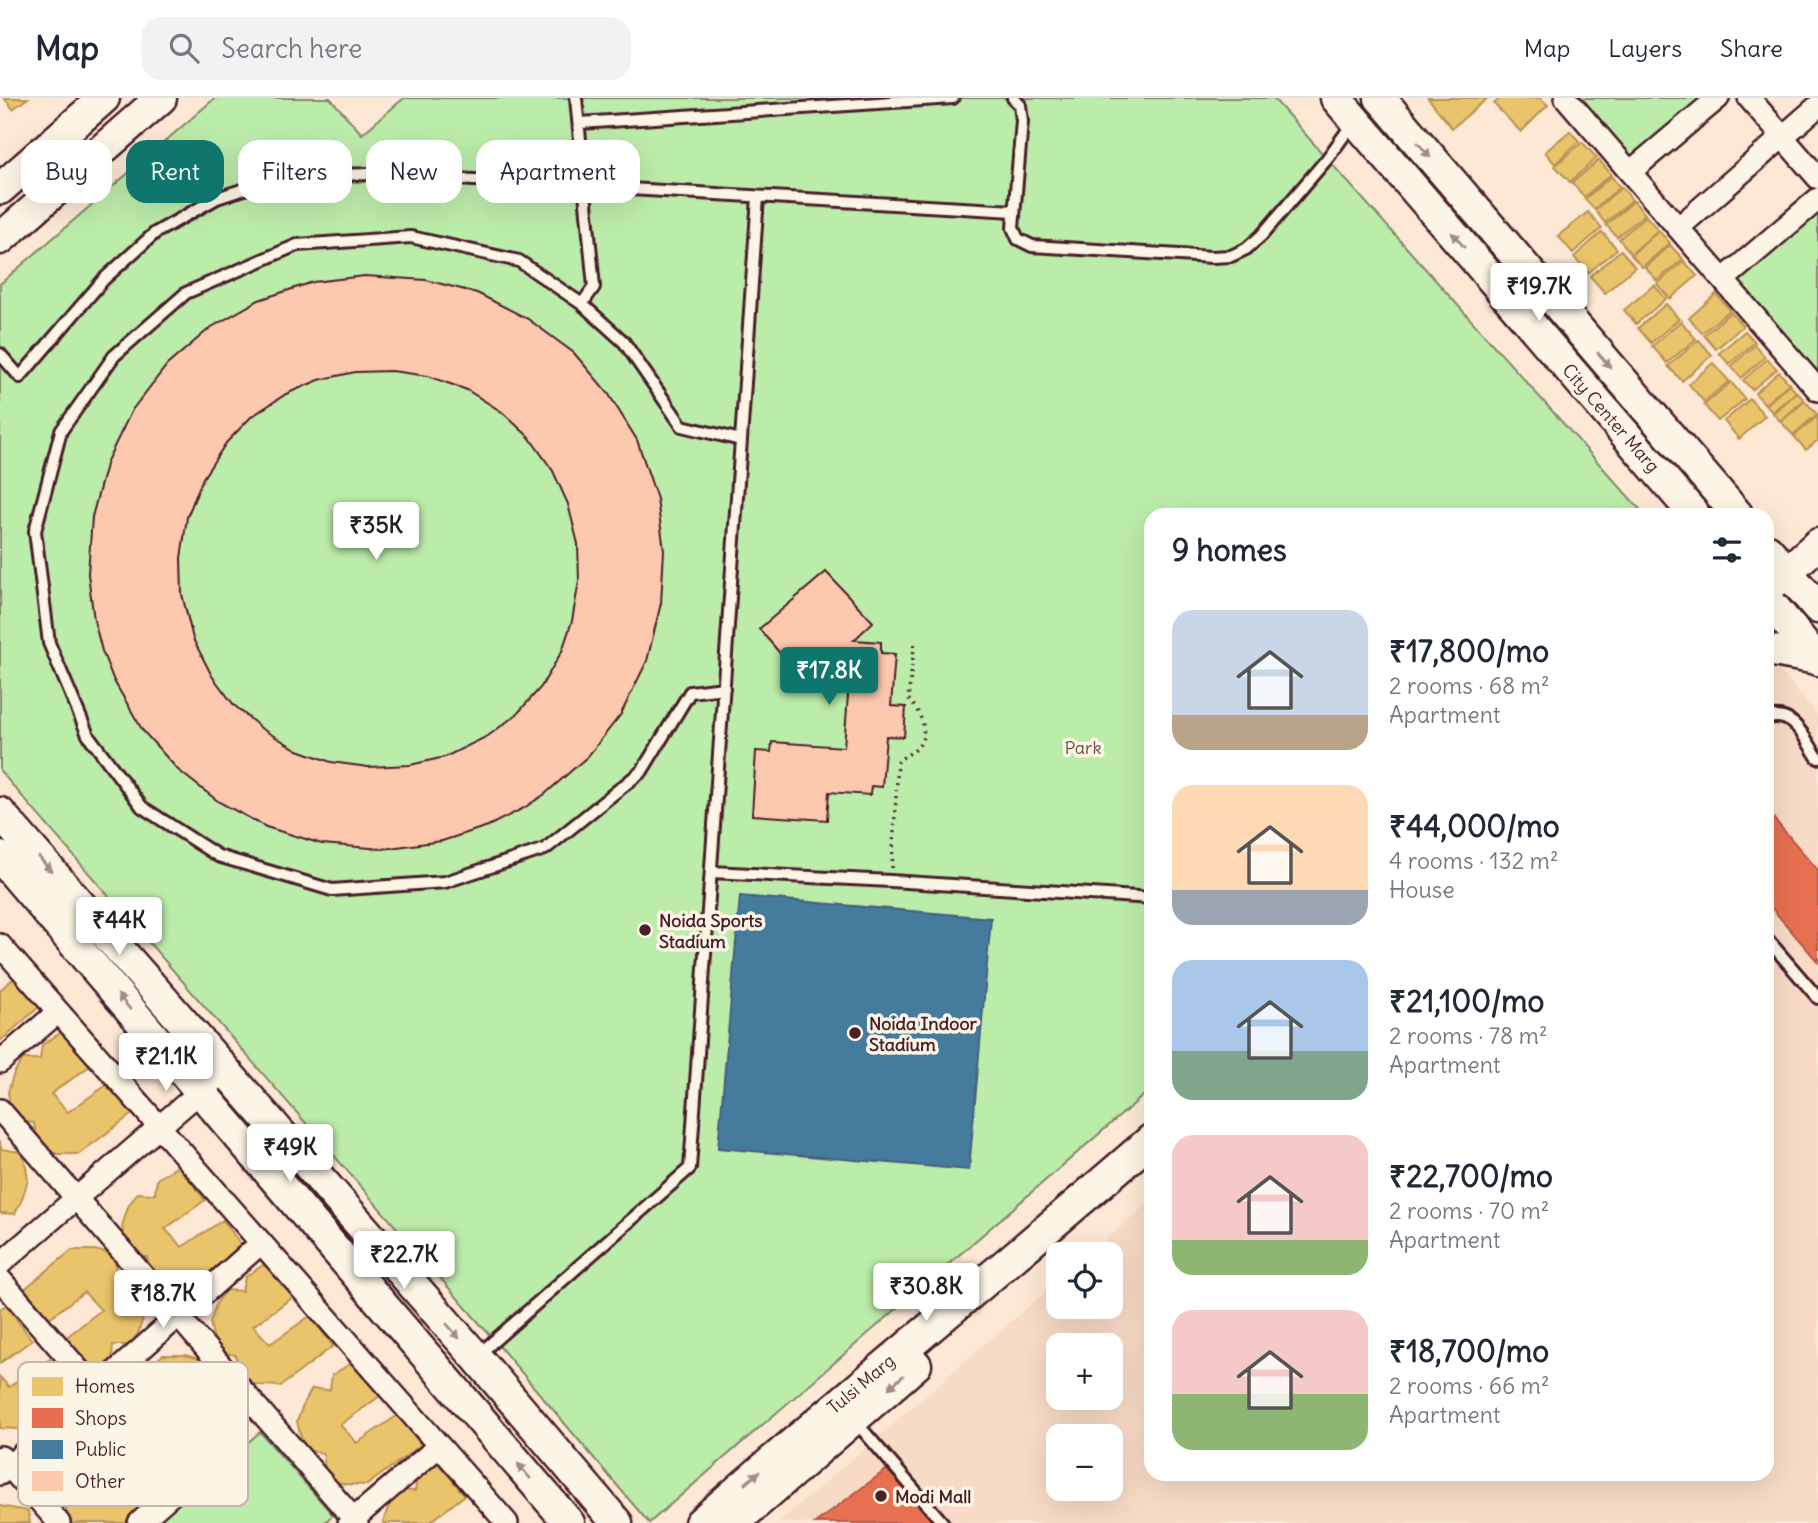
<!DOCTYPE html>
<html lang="en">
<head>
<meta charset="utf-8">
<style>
  body { margin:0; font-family:Delius,sans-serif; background:#f2f2f3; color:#1f2937; height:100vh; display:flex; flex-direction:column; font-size:26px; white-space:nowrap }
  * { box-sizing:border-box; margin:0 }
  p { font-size:23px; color:#747a83 }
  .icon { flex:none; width:38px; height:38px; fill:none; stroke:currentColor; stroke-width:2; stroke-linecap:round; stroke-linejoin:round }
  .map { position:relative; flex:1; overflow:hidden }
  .drawer { position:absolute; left:1144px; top:410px; width:630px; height:973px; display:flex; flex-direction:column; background:#fff; border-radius:21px; box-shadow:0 7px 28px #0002 }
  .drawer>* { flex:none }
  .hud { position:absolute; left:21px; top:42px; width:665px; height:63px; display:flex; gap:14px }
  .tools { position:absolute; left:1046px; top:1144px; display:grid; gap:14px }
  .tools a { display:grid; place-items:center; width:77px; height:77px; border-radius:14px; background:#fff; box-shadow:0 7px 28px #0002; font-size:35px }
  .price { position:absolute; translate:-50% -60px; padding:0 16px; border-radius:7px; background:#fff; color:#222; font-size:23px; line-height:46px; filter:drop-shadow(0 2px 4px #0008) }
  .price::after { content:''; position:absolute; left:50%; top:42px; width:21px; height:16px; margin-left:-10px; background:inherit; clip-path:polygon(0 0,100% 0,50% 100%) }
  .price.on { background:#0f766e; color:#fff }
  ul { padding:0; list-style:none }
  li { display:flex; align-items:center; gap:21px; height:175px; padding:0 28px }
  li span { display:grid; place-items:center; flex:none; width:196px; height:140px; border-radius:21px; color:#555 }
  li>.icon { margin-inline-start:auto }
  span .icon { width:84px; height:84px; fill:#fffc; stroke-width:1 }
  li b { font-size:30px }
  h2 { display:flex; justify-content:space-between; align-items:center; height:84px; padding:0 28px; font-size:30px }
  .tag { padding:0 24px; border-radius:21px; background:#fff; box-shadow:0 7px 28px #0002; font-size:24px; line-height:63px }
  .tag.on { background:#0f766e; color:#fff }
  header { display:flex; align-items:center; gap:42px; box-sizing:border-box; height:98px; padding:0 35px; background:#fff; border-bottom:2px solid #e0e1e3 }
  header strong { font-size:33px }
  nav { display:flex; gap:38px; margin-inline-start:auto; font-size:24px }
  .search { width:490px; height:63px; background:#f2f2f3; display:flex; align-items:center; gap:18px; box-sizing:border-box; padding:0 24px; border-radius:21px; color:#747a83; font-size:26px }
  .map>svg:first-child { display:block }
  .built { fill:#f8dbc6; fill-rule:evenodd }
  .green { fill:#bcecaa; stroke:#83866a; stroke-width:2 }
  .homes { fill:#e9c46a; stroke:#b99257; stroke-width:2 }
  .shops { fill:#e76f51; stroke:#b85746; stroke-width:2 }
  .public { fill:#457b9d; stroke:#465f7b; stroke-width:2 }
  .building { fill:#fdc9ae; stroke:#4a1f2b; stroke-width:2; fill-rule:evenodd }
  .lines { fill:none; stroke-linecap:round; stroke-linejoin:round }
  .lane-casing { stroke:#4a1f2b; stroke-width:16 }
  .street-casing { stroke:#4a1f2b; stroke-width:26 }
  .secondary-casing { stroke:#4a1f2b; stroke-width:35 }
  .path { stroke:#4a1f2b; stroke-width:3.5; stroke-dasharray:2 5; stroke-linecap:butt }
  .lane { stroke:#fcf5e5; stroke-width:10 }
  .street { stroke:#fcf5e5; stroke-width:21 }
  .secondary { stroke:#fcf5e5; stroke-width:30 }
  .oneway { fill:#a38a88 }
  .poi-dot { fill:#4a1f2b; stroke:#fcf5e5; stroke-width:2.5 }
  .labels { text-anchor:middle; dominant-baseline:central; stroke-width:7; stroke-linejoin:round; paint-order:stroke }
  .street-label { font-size:18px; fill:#4a1f2b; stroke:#fcf5e5 }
  .park-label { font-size:18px; fill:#66524b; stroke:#fcf5e5 }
  .poi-label { font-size:18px; font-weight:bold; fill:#4a1f2b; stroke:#fcf5e5; text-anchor:start }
  .key { fill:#fcf5e5; stroke:#c7b5ad; stroke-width:2 }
  .key-label { font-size:19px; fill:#4a1f2b }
</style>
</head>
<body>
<header>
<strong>Map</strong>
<div class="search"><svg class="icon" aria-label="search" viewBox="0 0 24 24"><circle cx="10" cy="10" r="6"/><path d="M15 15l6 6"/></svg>Search here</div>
<nav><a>Map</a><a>Layers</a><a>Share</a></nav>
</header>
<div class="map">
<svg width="1818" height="1425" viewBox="0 0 1818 1425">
  <rect width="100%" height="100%" fill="#fce8d4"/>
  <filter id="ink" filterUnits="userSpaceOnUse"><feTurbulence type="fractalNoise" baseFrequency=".0143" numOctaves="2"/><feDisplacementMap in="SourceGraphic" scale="14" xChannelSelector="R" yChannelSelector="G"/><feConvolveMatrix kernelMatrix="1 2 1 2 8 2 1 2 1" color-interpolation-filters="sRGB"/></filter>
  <g filter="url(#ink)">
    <path class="built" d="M1772 564 1818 617V1425H778L1059 1182V1209H1111V1157H1088L1151 1102 1152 1376H1768V569ZM1059 1248H1111V1300H1059ZM1059 1339H1111V1391H1059Z"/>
    <path class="green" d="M215 0H330L362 36 404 0H1273L1644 416H1152L1151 991 649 1425 494 1242 0 673V186Z
      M1576 0H1705L1631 64Z
      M1818 111V282L1734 182Z
      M260 1334 333 1417 324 1425H156Z"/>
    <path class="homes" d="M4 0H28L13 11Z
      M1428 0H1488L1452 30Z
      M1500 0H1540L1548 7 1521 34 1494 6Z
      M1570 33 1579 43 1555 66 1545 54Z
      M1582 44 1597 60 1570 84 1555 68Z
      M1599 62 1611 76 1584 99 1572 85Z
      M1611 78 1620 89 1594 111 1585 101Z
      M1622 89 1632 102 1605 125 1595 112Z
      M1634 103 1645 116 1617 139 1606 127Z
      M1588 114 1602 130 1573 155 1558 138Z
      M1646 118 1658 132 1631 156 1619 141Z
      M1659 133 1670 145 1642 169 1631 157Z
      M1602 134 1617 151 1588 175 1574 159Z
      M1670 147 1683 161 1657 183 1645 169Z
      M1621 152 1635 169 1605 195 1590 178Z
      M1684 163 1697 178 1670 201 1657 186Z
      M1654 187 1666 201 1636 226 1624 212Z
      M1716 196 1730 212 1702 235 1689 220Z
      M1666 206 1679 221 1651 245 1638 230Z
      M1731 214 1743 228 1716 251 1704 237Z
      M1681 223 1696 241 1667 265 1652 248Z
      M1745 233 1755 244 1729 266 1719 255Z
      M1699 242 1712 257 1682 283 1668 268Z
      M1755 247 1765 259 1741 280 1731 268Z
      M1767 261 1777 271 1752 292 1743 282Z
      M1713 265 1729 283 1704 304 1689 286Z
      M1779 274 1789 285 1765 306 1755 295Z
      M1731 284 1745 301 1718 323 1704 307Z
      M1789 286 1796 294 1772 314 1766 307Z
      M1797 294 1804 302 1780 323 1773 315Z
      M1750 301 1765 318 1739 341 1724 323Z
      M1805 303 1817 316 1793 337 1781 324Z
      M1818 318V342L1806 352 1794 338Z
      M14 880 39 909 0 943V892Z
      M63 933 91 967 51 996 68 1014 108 986 132 1016 79 1056H57L38 1051 34 1025 15 1022 11 1013 8 994 14 975 23 961H40L42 947Z
      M0 1043 1 1051 20 1054 25 1063 28 1082 22 1101 15 1116 0 1115Z
      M178 1068 205 1102 165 1131 182 1149 223 1122 245 1152 192 1192 169 1191 151 1185 147 1159 129 1156 125 1147 122 1128 128 1109 137 1095 155 1096 157 1081Z
      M72 1152H95L114 1157 118 1183 137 1185 141 1194 145 1213 139 1233 131 1247H113L112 1261 91 1275 63 1242 101 1212 84 1194 44 1224 21 1194Z
      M266 1165 293 1199 253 1228 270 1246 310 1218 333 1248 281 1288 258 1287 239 1282 236 1257 217 1253 210 1225 216 1206 225 1192 242 1193 245 1179Z
      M6 1207 32 1242 0 1265V1211Z
      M163 1257H185L204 1262 208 1287 227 1290 232 1299 235 1318 229 1337 222 1351H204L202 1366 181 1380 153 1347 192 1316 175 1299 135 1328 111 1299Z
      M50 1261 72 1292 18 1331 0 1330V1279L9 1289Z
      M353 1264 380 1298 340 1327 357 1345 398 1317 421 1347 367 1387 345 1386 326 1381 323 1355 304 1352 297 1323 304 1305 312 1291 330 1292 332 1277Z
      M93 1316 121 1349 83 1380 100 1397 140 1368 164 1397 129 1425H69L66 1409 48 1406 43 1397 40 1378 45 1359 53 1345H71L72 1330Z
      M437 1364 465 1397 429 1425H383L389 1406 397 1392 415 1393 417 1378Z
      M0 1408 28 1413 30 1425H0Z"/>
    <path class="shops" d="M1768 714 1818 772V864L1768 806Z
      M887 1371 935 1425H815Z"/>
    <path class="public" d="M740 798 991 820 969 1072 718 1050Z"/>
    <path class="building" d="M365 178 426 182 477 195 528 221 574 255 608 295 637 342 657 401 664 452 661 505 647 563 621 616 588 658 545 696 524 710 488 728 442 743 382 751 322 746 266 729 219 704 178 672 143 633 114 583 102 553 94 522 88 476 92 419 107 363 132 312 167 267 210 230 259 202 313 184ZM392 273 428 278 467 292 502 314 529 339 553 373 568 406 578 446 579 483 572 523 562 553 541 589 517 616 488 638 445 659 410 667 368 669 331 664 298 652 262 631 234 607 212 578 193 541 182 496 181 460 187 419 203 380 226 345 251 319 286 296 319 282 355 274Z
      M826 474 873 524 854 542 881 544V555L895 556 891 608 906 609 904 639 886 638 882 689 871 688 870 697 829 694 827 722 752 717 756 653 771 654 772 644 844 649 850 571 838 556 805 584 759 531Z"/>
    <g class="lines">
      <g class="lane-casing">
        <path id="lane" d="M576 0 594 189 582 206
          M1013 0 1020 7 1022 23 1013 130 1018 141 1032 148 1212 159 1231 158 1246 151 1261 138 1327 61 1353 25
          M580 25 953 0
          M0 256 20 279 104 181 155 135 217 100 281 79 368 76 1014 113
          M724 590 690 594 642 673 545 751 445 784 332 792 218 758 142 709 88 637 49 545 35 433 61 333 114 258 186 195 297 147 411 139 519 163 582 206 624 244 682 328 741 342
          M1768 620C1795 613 1804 640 1818 660
          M711 774 891 783 1152 800
          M1768 842 1818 900
          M478 1257 690 1070 758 99
          M855 1323 943 1425"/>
      </g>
      <g class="street-casing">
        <path id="street" d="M1566 0 1818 292
          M1749 0 1818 80
          M1630 74 1718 0
          M1678 130 1818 8
          M1723 182 1818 101
          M0 847 507 1425
          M0 964 58 914
          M0 1012 357 1425
          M0 1166 224 973
          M0 1181 180 1389 139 1425
          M1 1359 59 1425
          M0 1376 261 1145
          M349 1425 439 1348"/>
      </g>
      <g class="secondary-casing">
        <path id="secondary" d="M1336 0 1694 416
          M1380 0 1737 416
          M0 91 104 0
          M0 141 161 0
          M1768 452 1818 510
          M1773 486 1818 446
          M1768 502 1818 562
          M1768 552 1817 561
          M0 715 476 1259 617 1425
          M0 759 569 1425
          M700 1425C849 1295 1003 1171 1152 1041
          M734 1425 916 1267"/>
      </g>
      <path class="path" d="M892 770 898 664C903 658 910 656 916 651 931 636 921 614 908 601L915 542"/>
      <use href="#lane" class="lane"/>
      <use href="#street" class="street"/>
      <use href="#secondary" class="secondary"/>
    </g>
    <defs><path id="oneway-solid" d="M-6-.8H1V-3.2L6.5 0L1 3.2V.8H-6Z" transform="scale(1.75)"/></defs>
    <g class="oneway">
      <use href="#oneway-solid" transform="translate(1424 52) rotate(49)"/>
      <use href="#oneway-solid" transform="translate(1458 142) rotate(-131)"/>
      <use href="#oneway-solid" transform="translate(1604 262) rotate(49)"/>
      <use href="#oneway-solid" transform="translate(45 766) rotate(49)"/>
      <use href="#oneway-solid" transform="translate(124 904) rotate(-130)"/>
      <use href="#oneway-solid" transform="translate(453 1233) rotate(49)"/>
      <use href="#oneway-solid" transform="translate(896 1284) rotate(139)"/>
      <use href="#oneway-solid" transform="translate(524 1373) rotate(-130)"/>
      <use href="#oneway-solid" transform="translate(752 1380) rotate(-41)"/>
    </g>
  </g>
  <g class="poi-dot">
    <circle cx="645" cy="832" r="7"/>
    <circle cx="855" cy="935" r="7"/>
    <circle cx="881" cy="1398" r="7"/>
  </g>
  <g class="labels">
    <g class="street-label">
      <text transform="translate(1611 320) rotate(49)">City Center Marg</text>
      <text transform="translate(861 1286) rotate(-40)">Tulsi Marg</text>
    </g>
    <g class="park-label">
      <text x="1083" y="649">Park</text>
    </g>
    <g class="poi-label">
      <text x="659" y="822">Noida Sports<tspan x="659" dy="21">Stadium</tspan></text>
      <text x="869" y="925">Noida Indoor<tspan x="869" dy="21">Stadium</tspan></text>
      <text x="895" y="1398">Modi Mall</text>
    </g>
  </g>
  <rect x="18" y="1264" width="230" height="144" rx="10" class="key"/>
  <rect x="32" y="1279" width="31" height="19" fill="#e9c46a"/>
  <rect x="32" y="1310" width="31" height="20" fill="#e76f51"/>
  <rect x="32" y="1342" width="31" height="19" fill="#457b9d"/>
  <rect x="32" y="1373" width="31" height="20" fill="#fdc9ae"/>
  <g class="key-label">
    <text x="75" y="1295">Homes</text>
    <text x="75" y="1327">Shops</text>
    <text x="75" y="1358">Public</text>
    <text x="75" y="1390">Other</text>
  </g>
</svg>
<div class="tools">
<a><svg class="icon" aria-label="locate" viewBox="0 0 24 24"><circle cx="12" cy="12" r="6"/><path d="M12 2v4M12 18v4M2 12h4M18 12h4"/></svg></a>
<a>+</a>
<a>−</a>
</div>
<b class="price" style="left:1539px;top:225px">₹19.7K</b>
<b class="price" style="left:376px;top:464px">₹35K</b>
<b class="price on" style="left:829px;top:609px">₹17.8K</b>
<b class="price" style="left:119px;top:859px">₹44K</b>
<b class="price" style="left:166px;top:995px">₹21.1K</b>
<b class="price" style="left:290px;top:1086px">₹49K</b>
<b class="price" style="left:404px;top:1193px">₹22.7K</b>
<b class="price" style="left:926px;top:1225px">₹30.8K</b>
<b class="price" style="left:163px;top:1232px">₹18.7K</b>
<div class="hud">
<a class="tag">Buy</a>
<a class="tag on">Rent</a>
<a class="tag">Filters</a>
<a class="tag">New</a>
<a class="tag">Apartment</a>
</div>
<section class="drawer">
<h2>9 homes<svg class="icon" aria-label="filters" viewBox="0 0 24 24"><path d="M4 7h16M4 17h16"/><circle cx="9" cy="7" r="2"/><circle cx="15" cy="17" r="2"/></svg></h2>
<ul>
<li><span style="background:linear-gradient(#c9d6e8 75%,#b9a48a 0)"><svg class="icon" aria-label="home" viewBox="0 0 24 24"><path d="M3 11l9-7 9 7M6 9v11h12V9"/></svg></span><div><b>₹17,800/mo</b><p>2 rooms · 68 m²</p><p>Apartment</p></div></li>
<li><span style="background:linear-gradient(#ffd9b3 75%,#9aa5b1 0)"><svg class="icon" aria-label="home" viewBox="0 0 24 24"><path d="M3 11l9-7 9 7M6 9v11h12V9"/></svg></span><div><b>₹44,000/mo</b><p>4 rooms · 132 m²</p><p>House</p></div></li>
<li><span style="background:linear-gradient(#a9c7e8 65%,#7fa58c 0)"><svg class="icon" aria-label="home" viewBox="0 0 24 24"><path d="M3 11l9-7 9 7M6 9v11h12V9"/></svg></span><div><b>₹21,100/mo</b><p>2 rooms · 78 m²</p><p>Apartment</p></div></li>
<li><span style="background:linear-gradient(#f6c9c9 75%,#8fb573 0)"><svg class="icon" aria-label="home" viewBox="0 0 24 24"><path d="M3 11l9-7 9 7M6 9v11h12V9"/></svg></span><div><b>₹22,700/mo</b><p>2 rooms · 70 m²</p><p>Apartment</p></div></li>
<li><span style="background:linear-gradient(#f6c9c9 60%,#8fb573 0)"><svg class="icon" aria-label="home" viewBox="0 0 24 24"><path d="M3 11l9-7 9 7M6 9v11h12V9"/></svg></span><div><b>₹18,700/mo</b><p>2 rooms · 66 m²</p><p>Apartment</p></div></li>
</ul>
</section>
</div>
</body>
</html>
